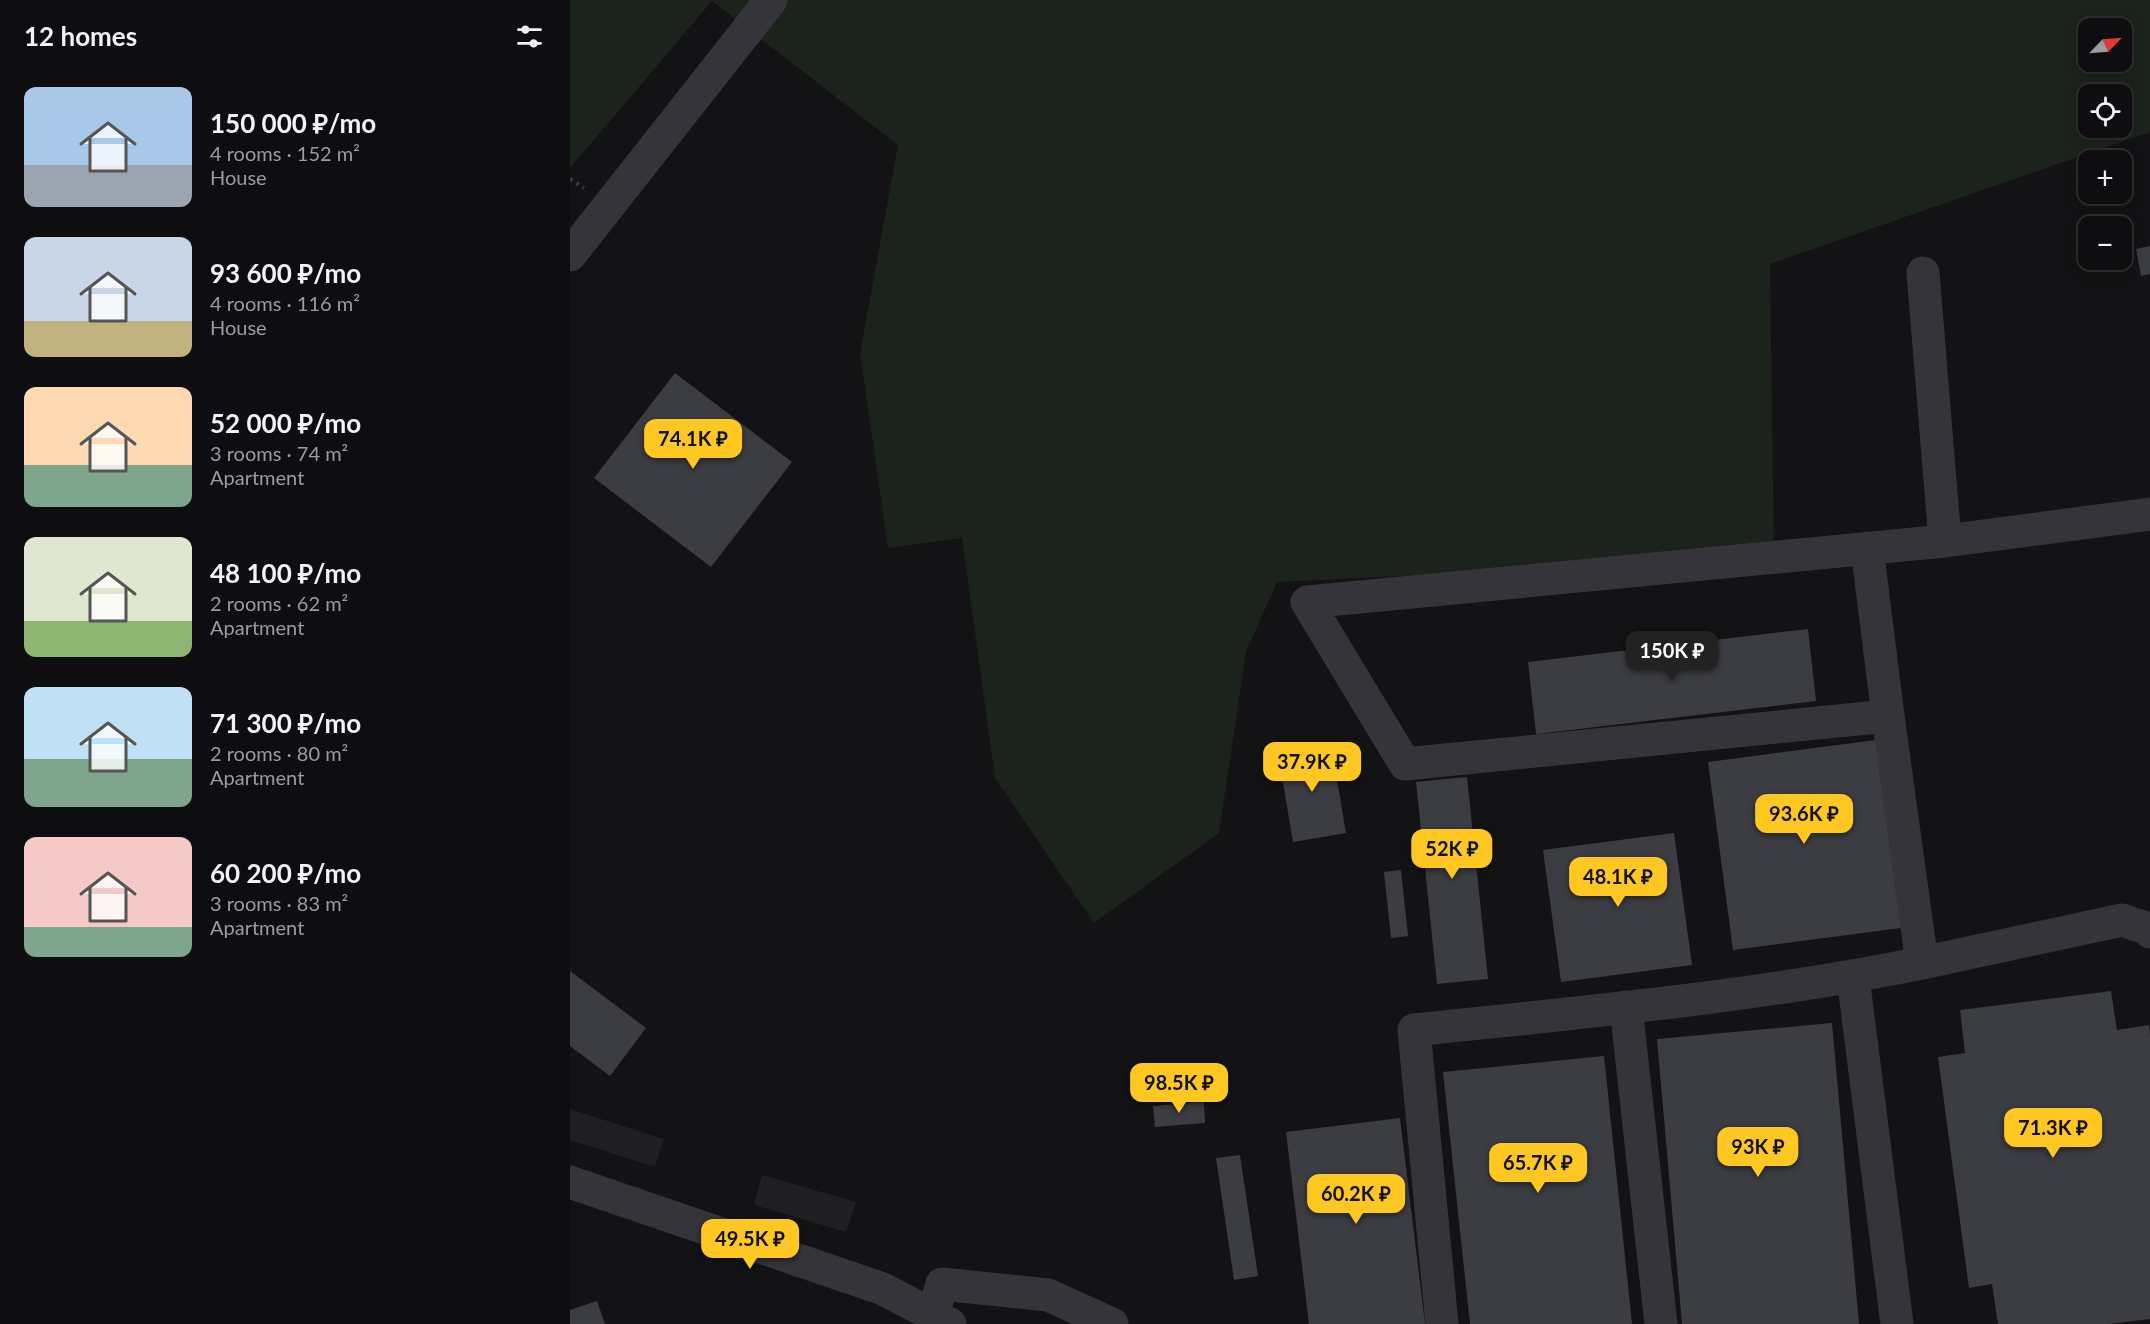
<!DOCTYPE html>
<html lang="en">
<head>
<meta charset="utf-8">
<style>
  body { margin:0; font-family:Lato,sans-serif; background:#1c1c1e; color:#f1f3f6; height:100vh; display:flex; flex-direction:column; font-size:22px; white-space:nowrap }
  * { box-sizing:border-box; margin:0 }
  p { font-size:20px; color:#9b9c9f }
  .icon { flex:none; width:33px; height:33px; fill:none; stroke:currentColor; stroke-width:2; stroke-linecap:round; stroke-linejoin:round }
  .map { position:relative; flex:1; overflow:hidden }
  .drawer { display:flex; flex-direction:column; background:#0e0e10; width:570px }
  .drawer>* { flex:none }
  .needle { width:39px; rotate:65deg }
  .buttons { position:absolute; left:1508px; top:18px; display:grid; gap:12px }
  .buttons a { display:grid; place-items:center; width:54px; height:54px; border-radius:12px; background:#0e0e10; box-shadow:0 3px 15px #0003,0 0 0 2px #2e2e30; font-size:30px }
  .price { position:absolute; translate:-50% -51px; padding:0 14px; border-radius:12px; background:#ffc721; color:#111; font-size:20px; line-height:39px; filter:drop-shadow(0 2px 3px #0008) }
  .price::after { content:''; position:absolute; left:50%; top:36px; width:18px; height:14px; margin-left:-9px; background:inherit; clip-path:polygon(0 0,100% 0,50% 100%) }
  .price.active { background:#222; color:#fff }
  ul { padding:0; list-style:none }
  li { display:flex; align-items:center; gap:18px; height:150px; padding:0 24px }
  li span { display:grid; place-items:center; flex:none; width:168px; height:120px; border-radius:12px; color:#555 }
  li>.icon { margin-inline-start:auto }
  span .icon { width:72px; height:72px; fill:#fffc; stroke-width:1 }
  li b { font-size:26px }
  h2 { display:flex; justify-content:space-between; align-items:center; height:72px; padding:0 24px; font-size:26px }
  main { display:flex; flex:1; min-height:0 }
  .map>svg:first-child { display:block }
  .built { fill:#1f1f22 }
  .green { fill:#1b231c; fill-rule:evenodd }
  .building { fill:#3c3d43 }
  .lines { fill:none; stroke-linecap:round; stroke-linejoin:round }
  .path { stroke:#3a3b41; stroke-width:4; stroke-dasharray:3 4.5; stroke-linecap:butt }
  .minor { stroke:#34343a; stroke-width:33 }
</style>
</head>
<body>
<main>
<section class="drawer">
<h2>12 homes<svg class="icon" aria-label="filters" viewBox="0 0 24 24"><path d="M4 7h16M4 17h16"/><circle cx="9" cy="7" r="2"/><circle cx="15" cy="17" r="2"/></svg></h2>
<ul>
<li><span style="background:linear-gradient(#a9c7e8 65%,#9aa5b1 0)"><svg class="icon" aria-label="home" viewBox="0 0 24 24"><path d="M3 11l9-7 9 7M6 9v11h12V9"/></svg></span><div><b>150 000 ₽/mo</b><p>4 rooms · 152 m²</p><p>House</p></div></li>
<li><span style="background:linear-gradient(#c9d6e8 70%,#c2b280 0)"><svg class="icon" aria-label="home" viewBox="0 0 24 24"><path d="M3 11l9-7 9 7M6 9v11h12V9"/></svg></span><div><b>93 600 ₽/mo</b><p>4 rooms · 116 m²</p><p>House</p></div></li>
<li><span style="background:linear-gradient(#ffd9b3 65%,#7fa58c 0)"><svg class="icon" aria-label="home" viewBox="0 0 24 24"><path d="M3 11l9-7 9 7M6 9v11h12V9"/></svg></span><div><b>52 000 ₽/mo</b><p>3 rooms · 74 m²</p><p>Apartment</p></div></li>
<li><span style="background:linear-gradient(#dfe7d0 70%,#8fb573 0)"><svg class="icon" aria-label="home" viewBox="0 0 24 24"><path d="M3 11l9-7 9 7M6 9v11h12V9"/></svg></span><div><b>48 100 ₽/mo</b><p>2 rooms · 62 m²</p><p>Apartment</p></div></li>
<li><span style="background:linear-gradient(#bfe0f5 60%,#7fa58c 0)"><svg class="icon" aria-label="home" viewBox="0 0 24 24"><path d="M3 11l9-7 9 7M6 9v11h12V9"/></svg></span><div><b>71 300 ₽/mo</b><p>2 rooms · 80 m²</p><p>Apartment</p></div></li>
<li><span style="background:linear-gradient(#f6c9c9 75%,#7fa58c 0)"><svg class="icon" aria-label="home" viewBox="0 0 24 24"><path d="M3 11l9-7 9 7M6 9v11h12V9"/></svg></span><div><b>60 200 ₽/mo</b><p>3 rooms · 83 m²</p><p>Apartment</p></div></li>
</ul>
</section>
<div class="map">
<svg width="1580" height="1324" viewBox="0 0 1580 1324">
  <rect width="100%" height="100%" fill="#131315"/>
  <path class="built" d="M0 1109 94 1139 85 1167 0 1140Z
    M192 1175 286 1202 276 1232 184 1205Z"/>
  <path class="green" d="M0 0H1580V132L1200 264 1204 558 707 582 676 652 649 833 524 923 425 778 392 538 318 548 290 354 328 145 142 1 0 168ZM1518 28H1551V62H1518ZM1518 94H1551V128H1518Z"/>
  <path class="building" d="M1580 246V274L1571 276 1566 249Z
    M105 373 222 462 141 567 24 478Z
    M1238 629 1246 701 966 734 958 662Z
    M1306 740 1331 928 1163 950 1138 762Z
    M761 744 776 833 723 842 708 753Z
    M897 777 918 979 867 984 846 782Z
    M1104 833 1122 965 991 982 973 850Z
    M831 870 838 936 821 938 814 872Z
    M0 971 76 1028 40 1076 0 1046Z
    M1541 991 1547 1030 1579 1025 1580 1035V1319L1539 1324H1428L1422 1284 1399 1288 1368 1057 1395 1053 1390 1010Z
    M1262 1023 1289 1324H1112L1087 1039Z
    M1034 1056 1062 1324H900L873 1072Z
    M634 1102 635 1123 585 1127 583 1106Z
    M830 1118 855 1324H739L716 1132Z
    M670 1155 688 1276 664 1280 646 1158Z
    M27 1301 35 1324H0V1310Z"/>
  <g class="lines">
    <path class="path" d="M0 179 14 188"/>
    <path class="minor" d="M0 255 201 0
      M1375 541 1580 514
      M1297 548 1318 716
      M1352 963 1552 920 1579 929 1580 932
      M1283 977 1327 1324
      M1056 1007 1091 1324
      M0 1182 313 1289 380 1324
      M363 1315 372 1284 478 1295 542 1324
      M872 1324 844 1030C1014 1012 1185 997 1352 963L1318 716 835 764 737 602 1375 541 1353 273"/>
  </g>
</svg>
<div class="buttons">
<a><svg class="needle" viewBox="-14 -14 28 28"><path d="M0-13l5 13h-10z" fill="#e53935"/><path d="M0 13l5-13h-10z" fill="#9b9c9f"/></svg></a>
<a><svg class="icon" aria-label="locate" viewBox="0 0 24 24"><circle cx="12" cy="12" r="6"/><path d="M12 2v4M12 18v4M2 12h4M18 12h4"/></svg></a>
<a>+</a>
<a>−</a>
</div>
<b class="price" style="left:123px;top:470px">74.1K ₽</b>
<b class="price active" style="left:1102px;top:682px">150K ₽</b>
<b class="price" style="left:742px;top:793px">37.9K ₽</b>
<b class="price" style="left:1234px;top:845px">93.6K ₽</b>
<b class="price" style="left:882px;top:880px">52K ₽</b>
<b class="price" style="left:1048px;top:908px">48.1K ₽</b>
<b class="price" style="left:609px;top:1114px">98.5K ₽</b>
<b class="price" style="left:1483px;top:1159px">71.3K ₽</b>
<b class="price" style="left:1188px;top:1178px">93K ₽</b>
<b class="price" style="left:968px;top:1194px">65.7K ₽</b>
<b class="price" style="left:786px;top:1225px">60.2K ₽</b>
<b class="price" style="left:180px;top:1270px">49.5K ₽</b>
</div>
</main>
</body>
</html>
